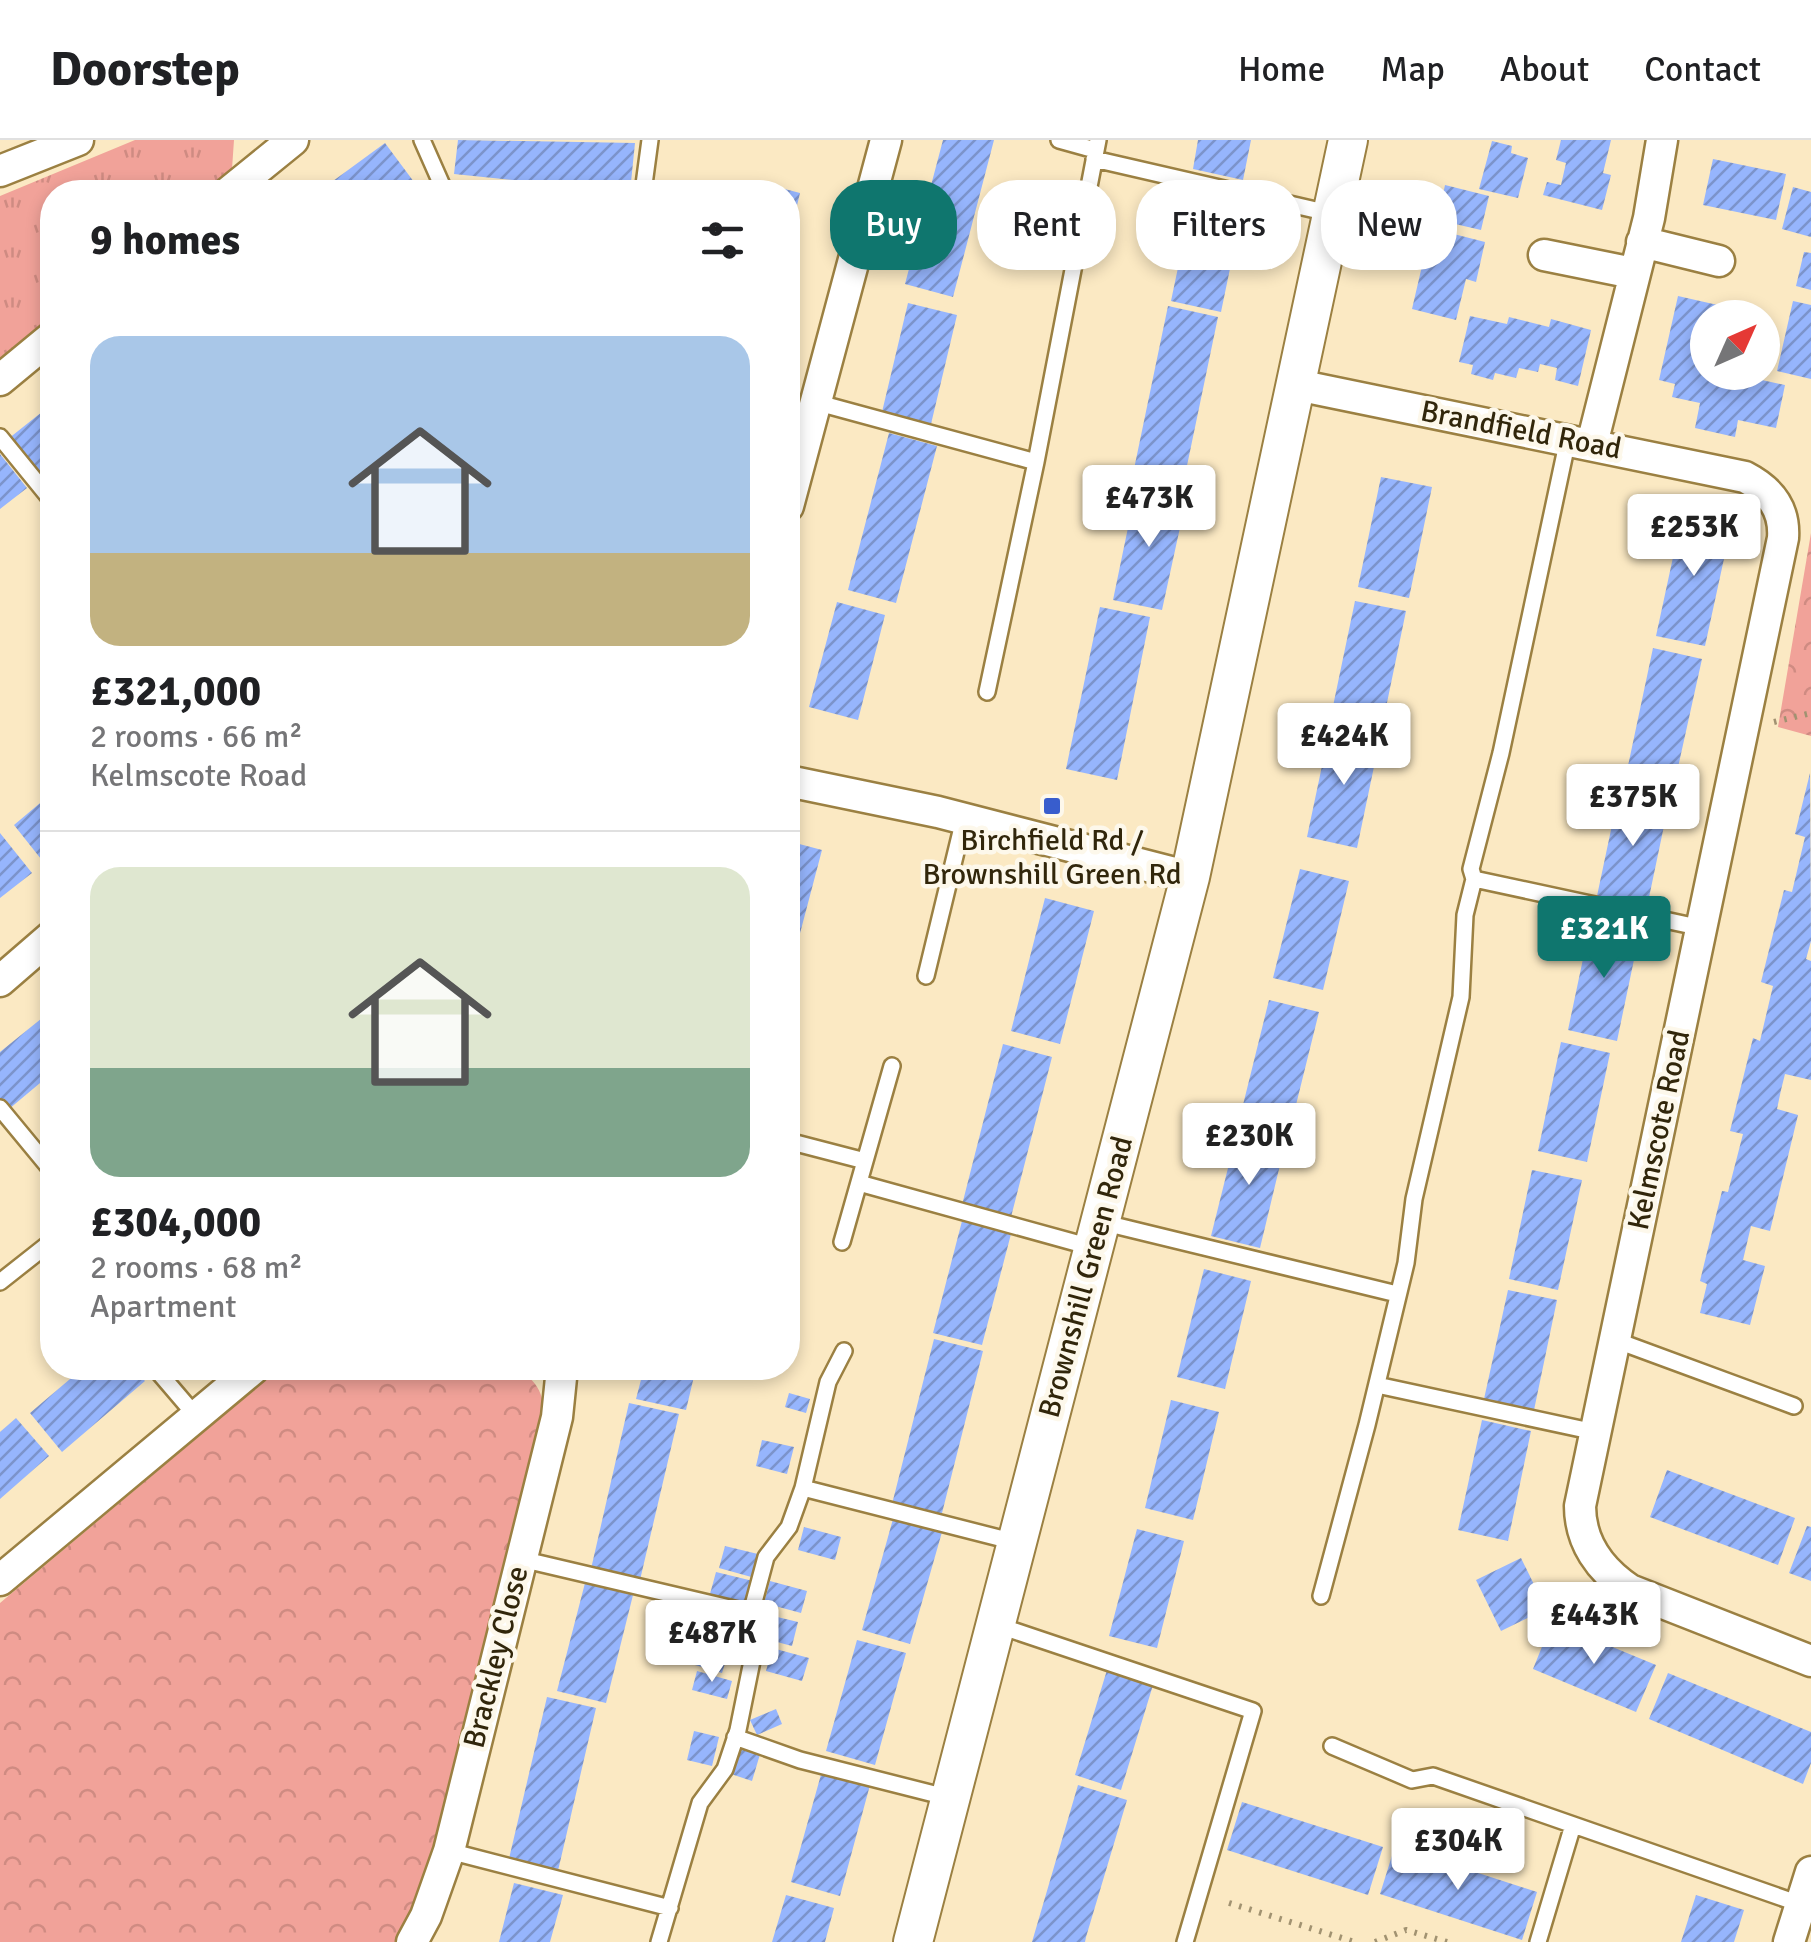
<!DOCTYPE html>
<html lang="en">
<head>
<meta charset="utf-8">
<style>
  body { margin:0; font-family:Signika,sans-serif; background:#f6f6f6; color:#202124; height:100vh; display:flex; flex-direction:column; font-size:38px; white-space:nowrap }
  * { box-sizing:border-box; margin:0 }
  p { font-size:32px; color:#757577 }
  .icon { flex:none; width:55px; height:55px; fill:none; stroke:currentColor; stroke-width:2; stroke-linecap:round; stroke-linejoin:round }
  .map { position:relative; flex:1; overflow:hidden }
  .sheet { position:absolute; left:40px; top:40px; width:760px; height:1200px; display:flex; flex-direction:column; background:#fff; border-radius:40px; box-shadow:0 5px 15px #0003 }
  .sheet>* { flex:none }
  .banner { position:absolute; left:830px; top:40px; width:830px; height:90px; display:flex; gap:20px }
  .needle { width:65px; rotate:45deg }
  .controls { position:absolute; left:1690px; top:160px; display:grid; gap:20px }
  .controls a { display:grid; place-items:center; width:90px; height:90px; border-radius:50%; background:#fff; box-shadow:0 5px 15px #0003; font-size:50px }
  .price { position:absolute; translate:-50% -85px; padding:0 22px; border-radius:10px; background:#fff; color:#222; font-size:32px; line-height:65px; filter:drop-shadow(0 2px 5px #0008) }
  .price::after { content:''; position:absolute; left:50%; top:60px; width:30px; height:22px; margin-left:-15px; background:inherit; clip-path:polygon(0 0,100% 0,50% 100%) }
  .price.current { background:#0f766e; color:#fff }
  ul { padding:0; list-style:none }
  li { display:grid; align-content:center; gap:20px; height:530px; padding:0 50px }
  li+li { border-top:2px solid #e0e0e0 }
  li span { display:grid; place-items:center; height:310px; border-radius:30px; color:#555 }
  li>.icon { margin-inline-start:auto }
  span .icon { width:180px; height:180px; fill:#fffc; stroke-width:1 }
  li b { font-size:42px }
  h2 { display:flex; justify-content:space-between; align-items:center; height:120px; padding:0 50px; font-size:42px }
  .tag { padding:0 35px; border-radius:40px; background:#fff; box-shadow:0 5px 15px #0003; font-size:35px; line-height:90px }
  .tag.current { background:#0f766e; color:#fff }
  header { display:flex; align-items:center; gap:60px; box-sizing:border-box; height:140px; padding:0 50px; background:#fff; border-bottom:2px solid #e0e0e0 }
  header strong { font-size:48px }
  nav { display:flex; gap:55px; margin-inline-start:auto; font-size:35px }
  .map>svg:first-child { display:block }
  .grass { fill:url(#grass-tufts) }
  .park { fill:url(#park-crowns) }
  .building { fill:url(#building-hatch) }
  .lines { fill:none; stroke-linecap:round; stroke-linejoin:round }
  .service-casing { stroke:#9b8042; stroke-width:20 }
  .minor-casing { stroke:#9b8042; stroke-width:35 }
  .tertiary-casing { stroke:#9b8042; stroke-width:42 }
  .path { stroke:#a19271; stroke-width:6; stroke-dasharray:2.5 8; stroke-linecap:butt }
  .service { stroke:#fff; stroke-width:15 }
  .minor { stroke:#fff; stroke-width:30 }
  .tertiary { stroke:#fff; stroke-width:38 }
  .poi-dot { fill:#385dcd; stroke:#fdf8eb; stroke-width:4 }
  .labels { text-anchor:middle; dominant-baseline:central; stroke-width:9; stroke-linejoin:round; paint-order:stroke }
  .street-label { font-size:30px; fill:#31260b; stroke:#fdf8eb }
  .poi-label { font-size:30px; fill:#31260b; stroke:#fdf8eb }
</style>
</head>
<body>
<header>
<strong>Doorstep</strong>
<nav><a>Home</a><a>Map</a><a>About</a><a>Contact</a></nav>
</header>
<div class="map">
<svg width="1811" height="1802" viewBox="0 0 1811 1802">
  <defs>
    <pattern id="grass-tufts" width="24" height="20" patternUnits="userSpaceOnUse" patternTransform="scale(2.5)"><rect width="24" height="20" fill="#f1a299"/><path d="M3 7l-1-3M5 7V3M7 7l1-3M15 17l-1-3M17 17v-4M19 17l1-3" fill="none" stroke="#cf8b82"/></pattern>
    <pattern id="park-crowns" width="20" height="18" patternUnits="userSpaceOnUse" patternTransform="scale(2.5)"><rect width="20" height="18" fill="#f1a299"/><path d="M2 6a3 3 0 1 1 6 0M12 15a3 3 0 1 1 6 0" fill="none" stroke="#cf8b82"/></pattern>
    <pattern id="building-hatch" width="6" height="6" patternUnits="userSpaceOnUse" patternTransform="scale(2.5)"><rect width="6" height="6" fill="#96b5fd"/><path d="M-1 1l2-2M0 6l6-6M5 7l2-2" fill="none" stroke="#7b93cb"/></pattern>
  </defs>
  <rect width="100%" height="100%" fill="#fbe9c3"/>
  <path class="grass" d="M135 0H234L232 29 203 52H52V175L0 218V56Z"/>
  <path class="park" d="M1811 393V596L1778 587Z
    M280 1228H517C536 1241 544 1252 544 1275L422 1749 406 1787 395 1802H0V1463Z"/>
  <path class="building" d="M458 0 635 3 630 52 454 34Z
    M943 0H994L953 157 905 144Z
    M1198 0H1251L1243 40 1193 29Z
    M1561 0H1611L1603 33 1611 35 1602 70 1543 55 1547 42 1561 45 1566 23 1556 20Z
    M1492 1 1512 6 1511 13 1528 18 1518 58 1479 49Z
    M385 3 414 42 399 52H318Z
    M1713 19 1786 34 1776 80 1703 65Z
    M751 40 800 53 789 99 788 52H748Z
    M1445 45 1489 56 1481 90 1425 77 1430 56 1442 59Z
    M1793 47 1811 52V97L1782 89Z
    M1194 51 1244 61 1221 172 1171 161Z
    M1442 91 1485 102 1476 142 1466 139 1456 180 1412 169 1425 113 1436 116Z
    M1804 112 1811 113V150L1796 146Z
    M1678 156 1722 166 1719 178H1708L1706 235 1747 244 1748 237 1785 245 1776 288 1738 280 1735 297 1695 288 1700 263 1672 257 1675 244 1659 240Z
    M1793 161 1811 165V239L1777 231Z
    M908 163 957 175 931 284 882 272Z
    M1168 166 1218 177 1184 340 1134 329Z
    M1470 176 1507 184 1509 177 1549 187 1551 179 1591 190 1578 246 1555 240 1557 228 1540 224 1538 232 1519 228 1516 238 1495 233 1493 240 1471 234 1473 225 1459 222Z
    M52 264V326L38 337 8 299Z
    M889 293 937 306 896 463 848 450Z
    M0 314 27 348 0 369Z
    M1381 337 1432 347 1409 458 1358 447Z
    M1136 349 1186 360 1162 470 1113 460Z
    M1683 371 1732 382 1705 506 1656 496Z
    M1355 461 1406 471 1383 582 1332 571Z
    M837 462 885 475 858 580 809 567Z
    M1100 467 1150 477 1117 640 1066 629Z
    M1653 508 1702 519 1673 650 1625 640Z
    M1330 588 1380 598 1357 708 1307 697Z
    M1810 633 1811 801 1806 819 1811 821V940L1785 934 1781 950 1777 969 1798 975 1770 1091 1751 1086 1743 1120 1765 1126 1750 1185 1700 1173 1707 1144 1700 1141 1722 1051 1728 1052 1743 994 1730 991 1753 898 1760 901 1773 846 1761 842 1784 750 1792 752 1805 697 1795 694Z
    M1619 652 1669 662 1647 767 1597 756Z
    M52 653V717L45 724 14 685Z
    M0 693 32 733 0 758Z
    M788 701 822 710 789 835H788Z
    M1300 729 1349 741 1323 850 1273 838Z
    M1045 758 1094 771 1060 904 1011 891Z
    M1591 781 1640 791 1617 901 1568 890Z
    M1269 860 1319 872 1292 981 1242 969Z
    M52 870V933L9 969 0 958V912Z
    M1561 902 1610 913 1587 1022 1538 1011Z
    M1003 904 1052 917 1011 1077 962 1065Z
    M1238 988 1286 1000 1260 1108 1211 1096Z
    M1532 1030 1582 1040 1558 1150 1509 1139Z
    M962 1081 1011 1094 982 1205 933 1193Z
    M1204 1129 1251 1141 1225 1249 1177 1237Z
    M1508 1150 1557 1160 1534 1270 1484 1259Z
    M934 1199 983 1211 940 1381 891 1368Z
    M83 1228H133L145 1241 62 1312 30 1273Z
    M644 1228H696L686 1270 636 1259Z
    M789 1253 810 1259 806 1273 785 1267Z
    M1171 1260 1219 1272 1193 1380 1145 1368Z
    M629 1263 679 1274 640 1440 591 1429Z
    M16 1278 49 1316 0 1359V1292Z
    M1482 1280 1531 1291 1508 1401 1458 1390Z
    M762 1300 794 1307 787 1334 756 1326Z
    M1667 1330 1795 1378 1778 1425 1650 1377Z
    M893 1379 942 1392 910 1504 862 1490Z
    M1807 1386 1811 1387V1441L1789 1433Z
    M804 1387 841 1397 835 1420 798 1410Z
    M1137 1389 1184 1401 1157 1508 1109 1496Z
    M725 1406 762 1415 755 1438 719 1428Z
    M1521 1418 1546 1469 1501 1491 1476 1440Z
    M716 1432 753 1441 747 1464 710 1454Z
    M770 1441 807 1451 801 1473 764 1463Z
    M585 1443 633 1455 606 1563 557 1551Z
    M721 1472 745 1478 737 1508 713 1501Z
    M761 1473 798 1482 792 1506 755 1496Z
    M1552 1482 1656 1525 1636 1572 1533 1529Z
    M691 1500 729 1511 722 1533 685 1522Z
    M857 1500 906 1513 875 1625 826 1611Z
    M772 1508 809 1518 802 1541 766 1531Z
    M1107 1530 1153 1545 1121 1650 1075 1635Z
    M697 1531 732 1541 727 1559 692 1550Z
    M1668 1533 1811 1592V1623L1803 1644 1649 1579Z
    M547 1557 596 1568 557 1735 508 1723Z
    M776 1569 782 1584 757 1595 750 1580Z
    M694 1591 719 1597 712 1626 687 1620Z
    M741 1605 761 1611 752 1641 731 1634Z
    M822 1631 870 1645 840 1756 791 1742Z
    M1078 1645 1127 1660 1086 1797 1085 1802H1032Z
    M1242 1662 1383 1707 1368 1755 1227 1710Z
    M1395 1706 1537 1752 1522 1800 1380 1754Z
    M514 1743 563 1755 550 1802H499Z
    M786 1755 834 1768 825 1802H772Z
    M1696 1755 1744 1770 1734 1802H1681Z"/>
  <g class="lines">
    <g class="service-casing">
      <path id="service" d="M422 0 445 52
        M1059 0 1095 10
        M1094 19 1333 74
        M643 52 650 0
        M815 262 1036 322
        M0 297 52 361
        M987 552 1036 322 1098 0
        M1474 739 1702 788
        M926 836 964 679
        M0 968 52 1031
        M788 1001 865 1021
        M859 1043 1091 1107
        M1101 1082 1397 1154
        M842 1102 892 926
        M0 1142 52 1101
        M1615 1200 1794 1266
        M155 1228 196 1276
        M1377 1245 1595 1292
        M803 1348 1015 1402
        M521 1419 751 1473 752 1521 738 1590 725 1629 700 1663 659 1802
        M1321 1456 1367 1285 1406 1123 1414 1059 1461 857 1465 775 1474 739 1471 729 1501 613 1568 299
        M751 1473 766 1417 789 1387 803 1348 828 1242 844 1211
        M997 1485 1253 1571 1185 1802
        M735 1597 800 1620 950 1658
        M1332 1606 1412 1640 1433 1636 1800 1764
        M449 1711 670 1768
        M1538 1802 1573 1685"/>
    </g>
    <g class="minor-casing">
      <path id="minor" d="M0 31 78 0
        M229 52 293 0
        M1642 102 1719 121
        M1544 115 1633 133
        M0 240 52 197
        M1297 245 1745 337C1770 350 1785 369 1783 398L1580 1366C1580 1402 1600 1430 1630 1450L1811 1521
        M1592 304 1649 78 1662 0
        M788 366 886 0
        M788 641 938 672 1190 737
        M0 841 52 796
        M0 1440 254 1228
        M412 1802 426 1776 449 1711 557 1277 562 1228
        M1789 1802 1811 1732"/>
    </g>
    <g class="tertiary-casing">
      <path id="tertiary" d="M913 1802 1190 737 1348 0"/>
    </g>
    <path class="path" d="M1774 582 1811 573
      M1229 1763 1355 1802
      M1375 1802 1406 1790 1447 1802"/>
    <use href="#service" class="service"/>
    <use href="#minor" class="minor"/>
    <use href="#tertiary" class="tertiary"/>
  </g>
  <rect class="poi-dot" x="1042" y="656" width="20" height="20" rx="5"/>
  <g class="labels">
    <g class="street-label">
      <text transform="translate(1521 290) rotate(11)">Brandfield Road</text>
      <text transform="translate(1659 990) rotate(-78)">Kelmscote Road</text>
      <text transform="translate(1086 1137) rotate(-75)">Brownshill Green Road</text>
      <text transform="translate(496 1517) rotate(-76)">Brackley Close</text>
    </g>
    <g class="poi-label">
      <text x="1052" y="700">Birchfield Rd /<tspan x="1052" dy="34">Brownshill Green Rd</tspan></text>
    </g>
  </g>
</svg>
<div class="controls">
<a><svg class="needle" viewBox="-14 -14 28 28"><path d="M0-13l5 13h-10z" fill="#e53935"/><path d="M0 13l5-13h-10z" fill="#757577"/></svg></a>
</div>
<b class="price" style="left:1149px;top:410px">£473K</b>
<b class="price" style="left:1694px;top:439px">£253K</b>
<b class="price" style="left:1344px;top:648px">£424K</b>
<b class="price" style="left:1633px;top:709px">£375K</b>
<b class="price current" style="left:1604px;top:841px">£321K</b>
<b class="price" style="left:1249px;top:1048px">£230K</b>
<b class="price" style="left:1594px;top:1527px">£443K</b>
<b class="price" style="left:712px;top:1545px">£487K</b>
<b class="price" style="left:1458px;top:1753px">£304K</b>
<div class="banner">
<a class="tag current">Buy</a>
<a class="tag">Rent</a>
<a class="tag">Filters</a>
<a class="tag">New</a>
</div>
<section class="sheet">
<h2>9 homes<svg class="icon" aria-label="filters" viewBox="0 0 24 24"><path d="M4 7h16M4 17h16"/><circle cx="9" cy="7" r="2"/><circle cx="15" cy="17" r="2"/></svg></h2>
<ul>
<li><span style="background:linear-gradient(#a9c7e8 70%,#c2b280 0)"><svg class="icon" aria-label="home" viewBox="0 0 24 24"><path d="M3 11l9-7 9 7M6 9v11h12V9"/></svg></span><div><b>£321,000</b><p>2 rooms · 66 m²</p><p>Kelmscote Road</p></div></li>
<li><span style="background:linear-gradient(#dfe7d0 65%,#7fa58c 0)"><svg class="icon" aria-label="home" viewBox="0 0 24 24"><path d="M3 11l9-7 9 7M6 9v11h12V9"/></svg></span><div><b>£304,000</b><p>2 rooms · 68 m²</p><p>Apartment</p></div></li>
</ul>
</section>
</div>
</body>
</html>
